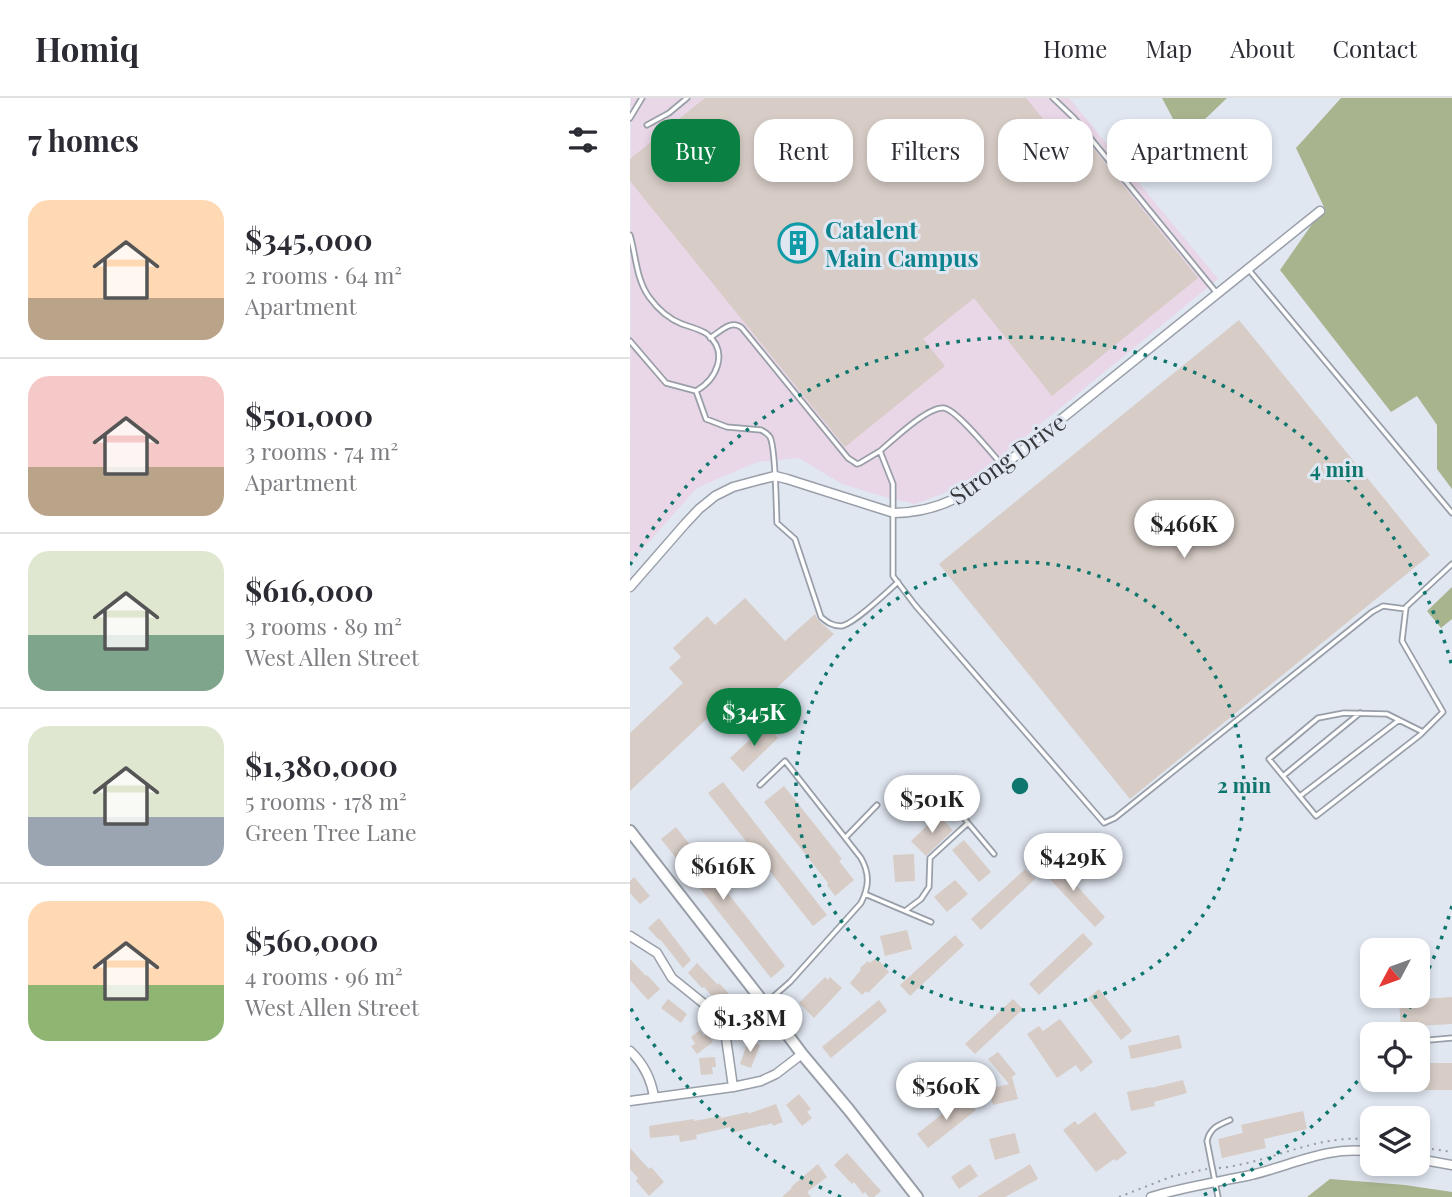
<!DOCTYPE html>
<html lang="en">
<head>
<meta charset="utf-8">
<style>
  body { margin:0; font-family:"Playfair Display",serif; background:#f7f7f7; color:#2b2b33; height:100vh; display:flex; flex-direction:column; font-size:26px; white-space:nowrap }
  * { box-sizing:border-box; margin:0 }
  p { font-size:23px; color:#7c7c81 }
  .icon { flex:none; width:38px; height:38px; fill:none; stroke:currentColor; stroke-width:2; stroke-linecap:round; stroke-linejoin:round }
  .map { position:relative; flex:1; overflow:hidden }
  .panel { display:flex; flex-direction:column; background:#fff; width:630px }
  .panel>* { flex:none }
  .banner { position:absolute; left:21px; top:21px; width:665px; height:63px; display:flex; gap:14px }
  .needle { width:46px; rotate:229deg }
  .tools { position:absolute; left:730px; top:840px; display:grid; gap:14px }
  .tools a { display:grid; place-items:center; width:70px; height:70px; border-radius:14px; background:#fff; box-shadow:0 4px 10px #0003; font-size:35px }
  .price { position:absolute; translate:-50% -60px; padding:0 16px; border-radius:24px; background:#fff; color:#222; font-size:23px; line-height:46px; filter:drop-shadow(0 2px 4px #0008) }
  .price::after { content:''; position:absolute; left:50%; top:42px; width:21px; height:16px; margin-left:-10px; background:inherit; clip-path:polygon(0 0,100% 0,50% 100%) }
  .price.current { background:#0b8043; color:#fff }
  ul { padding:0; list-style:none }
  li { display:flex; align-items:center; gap:21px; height:175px; padding:0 28px }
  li+li { border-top:2px solid #e1e1e2 }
  li span { display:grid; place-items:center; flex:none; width:196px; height:140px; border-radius:21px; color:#555 }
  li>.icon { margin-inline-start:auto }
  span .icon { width:84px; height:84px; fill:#fffc; stroke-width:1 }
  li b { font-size:30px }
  h2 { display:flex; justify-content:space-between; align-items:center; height:84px; padding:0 28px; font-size:30px }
  .pill { padding:0 24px; border-radius:21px; background:#fff; box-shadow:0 4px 10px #0003; font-size:24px; line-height:63px }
  .pill.current { background:#0b8043; color:#fff }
  header { display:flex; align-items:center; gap:42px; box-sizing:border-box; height:98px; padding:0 35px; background:#fff; border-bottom:2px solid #e1e1e2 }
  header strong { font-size:33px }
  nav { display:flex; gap:38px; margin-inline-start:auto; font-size:24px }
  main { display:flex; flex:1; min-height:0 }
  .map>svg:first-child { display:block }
  .industrial { fill:#e9d6e6 }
  .forest { fill:#a7b48e }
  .building { fill:#d7ccc6 }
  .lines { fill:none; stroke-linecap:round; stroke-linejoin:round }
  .lane-casing { stroke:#999fa8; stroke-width:7 }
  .street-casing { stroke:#999fa8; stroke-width:11 }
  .secondary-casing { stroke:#999fa8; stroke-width:14 }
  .path { stroke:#969ba2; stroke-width:2; stroke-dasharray:2 5; stroke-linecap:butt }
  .lane { stroke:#fff; stroke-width:3.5 }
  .street { stroke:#fff; stroke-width:8 }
  .secondary { stroke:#fff; stroke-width:10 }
  .ring { fill:none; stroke:#0f766e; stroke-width:3.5; stroke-dasharray:3.5 7 }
  .labels { text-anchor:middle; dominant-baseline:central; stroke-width:6; stroke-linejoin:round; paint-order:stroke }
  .culture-label { font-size:24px; font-weight:bold; fill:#0d838f; stroke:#e0e7f1; text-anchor:start }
  .street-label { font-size:24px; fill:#36383c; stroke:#e0e7f1 }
  .centre { fill:#0f766e; stroke:#e0e7f1; stroke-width:3.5 }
  .ring-label { font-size:21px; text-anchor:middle; font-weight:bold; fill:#0f766e; stroke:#e0e7f1; stroke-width:6; stroke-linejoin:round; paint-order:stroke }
</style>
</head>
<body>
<header>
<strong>Homiq</strong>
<nav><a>Home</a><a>Map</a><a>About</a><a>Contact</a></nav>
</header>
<main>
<section class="panel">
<h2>7 homes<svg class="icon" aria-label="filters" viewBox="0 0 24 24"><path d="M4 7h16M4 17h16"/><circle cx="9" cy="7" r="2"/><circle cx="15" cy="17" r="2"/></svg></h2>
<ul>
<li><span style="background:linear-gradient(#ffd9b3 70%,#b9a48a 0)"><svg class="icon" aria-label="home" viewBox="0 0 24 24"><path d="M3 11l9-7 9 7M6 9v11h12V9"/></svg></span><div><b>$345,000</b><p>2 rooms · 64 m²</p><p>Apartment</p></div></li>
<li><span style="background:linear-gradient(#f6c9c9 65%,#b9a48a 0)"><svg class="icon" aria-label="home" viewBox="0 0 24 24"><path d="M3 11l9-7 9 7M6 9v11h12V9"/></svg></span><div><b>$501,000</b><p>3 rooms · 74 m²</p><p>Apartment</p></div></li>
<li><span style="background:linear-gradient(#dfe7d0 60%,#7fa58c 0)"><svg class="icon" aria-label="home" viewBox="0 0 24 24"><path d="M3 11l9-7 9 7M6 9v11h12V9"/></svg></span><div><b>$616,000</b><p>3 rooms · 89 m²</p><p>West Allen Street</p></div></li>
<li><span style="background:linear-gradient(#dfe7d0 65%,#9aa5b1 0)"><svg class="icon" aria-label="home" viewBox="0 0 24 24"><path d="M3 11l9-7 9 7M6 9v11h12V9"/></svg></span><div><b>$1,380,000</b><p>5 rooms · 178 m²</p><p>Green Tree Lane</p></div></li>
<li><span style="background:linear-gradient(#ffd9b3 60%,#8fb573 0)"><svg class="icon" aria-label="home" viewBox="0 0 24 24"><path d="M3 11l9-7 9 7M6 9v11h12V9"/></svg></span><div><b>$560,000</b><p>4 rooms · 96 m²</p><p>West Allen Street</p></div></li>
</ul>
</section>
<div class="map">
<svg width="822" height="1099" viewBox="0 0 822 1099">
  <rect width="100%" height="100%" fill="#e0e7f1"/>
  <path class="industrial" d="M1 0H439L588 181 396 338 330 389 285 406 255 399 212 386 169 360 127 364 67 390 0 465Z"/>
  <path class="forest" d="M532 0H597L571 25 591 55 577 67 561 55Z
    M711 0H822V391L807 371V327L787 298 761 314 650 172 694 109 666 50Z
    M822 489V521L811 530 797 513Z
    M700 1081 775 1087 822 1094V1099H677Z"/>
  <path class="building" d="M75 0H396L430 42 446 29 568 180 422 298 344 200 293 241 315 268 215 349 0 83V61Z
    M609 222 800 457 500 701 309 466Z
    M115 500 155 543 185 516 188 522 204 536 100 634 83 615 0 693V635L53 585 39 570 51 559 43 550 77 518 85 527Z
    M136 627 148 640 113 674 100 660Z
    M93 684 197 817 183 828 78 695Z
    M154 688 212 761 209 763 224 782 205 798 197 787 198 785 134 704Z
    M308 717 323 732 296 758 281 743Z
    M46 729 155 868 141 880 31 741Z
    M334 742 361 774 349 784 322 752Z
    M284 756 285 783 265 784 263 757Z
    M422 762 446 787 475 819 465 829 411 772Z
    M395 771 405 781 351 832 341 821Z
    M4 779 20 798 10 806 0 795V783Z
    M325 782 338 796 317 814 304 799Z
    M29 820 61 862 53 870 30 841 29 842 18 830Z
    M277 832 282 851 255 858 250 838Z
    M453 835 463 846 409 897 399 886Z
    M325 837 334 847 280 898 270 887Z
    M247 860 259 874 238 895 236 893 232 897 220 885 231 872 230 870 238 863 239 865Z
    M0 861 16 878 17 877 30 891 18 902 0 882Z
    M67 865 88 887 89 885 106 904 103 906 124 932 114 940 108 932 110 930 98 916 74 889 72 890 58 875Z
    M195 879 198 882 200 879 212 890 184 920 169 905Z
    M469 891 502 933 491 942 458 900Z
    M822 899V926L771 929 769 903Z
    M38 901 57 916 51 925 31 910Z
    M383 901 393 911 345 956 335 946Z
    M249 902 257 913 201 960 192 949Z
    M430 921 463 964 451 974 446 967 427 980 397 936 409 928 413 933Z
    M70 932 74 938 77 935 83 944 67 956 61 948 65 946 61 939Z
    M549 937 552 950 501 961 498 948Z
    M118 943 130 947 121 970 110 966Z
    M368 954 386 976 382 979 388 1001 363 1007 359 991 379 986 358 961Z
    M85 959 86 969H82L83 976 71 977 69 960Z
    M788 965H822V992H776V982H788Z
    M553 982 557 995 524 1004 525 1008 501 1013 497 994 521 989V990Z
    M169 996 181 1011 177 1014 182 1020 172 1028 156 1007Z
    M335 998 346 1012 298 1050 287 1036Z
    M146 1006 153 1024 143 1028 142 1025 134 1028V1027L101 1035 100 1029 66 1037 67 1041 50 1044 49 1037 20 1040 19 1028 64 1021V1023L91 1018V1020L118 1014V1016Z
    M673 1013 677 1031 634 1041 636 1050 592 1060 588 1041 613 1035 611 1027Z
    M465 1014 497 1055 486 1063 484 1061 466 1074 433 1032 445 1023 448 1027Z
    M385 1035 390 1055 365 1062 359 1041Z
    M0 1050 19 1071 21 1069 34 1084 19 1098 6 1083 8 1080 0 1071Z
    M217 1055 251 1093 244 1099H239L235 1094 233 1096 224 1084 222 1086 204 1067Z
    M188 1066 197 1079 177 1094 181 1099H152L162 1090 161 1089Z
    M340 1066 348 1078 329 1091 321 1079Z
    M400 1066 408 1081 375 1099H347Z"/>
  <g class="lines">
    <g class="lane-casing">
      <path id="lane" d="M423 0 444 20 586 194
        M0 20 12 0
        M17 27 39 15 57 0
        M0 137C6 157 6 181 19 199 27 210 39 221 52 226 60 229 70 231 77 236 99 254 87 281 66 293
        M619 172 822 415
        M80 240C91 233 101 221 112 230L218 360 227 366 230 365 250 353
        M0 243 36 285 66 293 76 321 97 329 131 332C135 334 137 335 140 339 146 350 146 409 147 425L165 441 191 519C197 524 202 528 211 528 223 527 257 494 268 484
        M373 368C363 357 326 311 314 310 298 308 263 342 250 353L263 386V478L285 507 474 725 485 720 742 514 753 508 776 511
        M793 634 757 616 714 615 688 620 639 661 686 718 790 637 813 614 772 543 776 509 822 466
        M653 678 730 615
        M130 687 155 663 231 760C240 776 239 789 231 805L160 884 136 905
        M670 698 769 622
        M338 725 364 756
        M216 739 247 707
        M235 796 275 813 291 801 299 789 300 760 338 725 321 704
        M275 813 301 824
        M788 943 822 940
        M740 947 742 946
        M588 1099 577 1043C580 1030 588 1027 600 1022"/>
    </g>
    <g class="street-casing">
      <path id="street" d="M0 489 55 426 69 411 85 398 103 389 129 382 145 378 157 381 264 415C312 414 336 396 373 368L690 113
        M0 838 27 855 42 880 73 905 84 917 92 928 96 940 103 989
        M0 953C14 966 21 980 24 999
        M0 1003 103 989 131 983 146 976 172 956
        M788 1061 822 1067
        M521 1099C554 1089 588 1084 621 1077 663 1067 699 1047 742 1054"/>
    </g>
    <g class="secondary-casing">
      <path id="secondary" d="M0 733 137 909 172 956 219 1012 287 1099"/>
    </g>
    <path class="path" d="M788 1049 822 1054
      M589 1070C641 1065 690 1034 742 1042
      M489 1099 543 1078 577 1071"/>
    <use href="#lane" class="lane"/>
    <use href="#street" class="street"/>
    <use href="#secondary" class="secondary"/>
  </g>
  <g class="ring">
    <circle cx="390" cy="688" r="224"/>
    <path d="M822 808A448 448 0 0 1 789 891M786 898A448 448 0 0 1 764 935M741 967A448 448 0 0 1 569 1099M211 1099A448 448 0 0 1 0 909M0 467A448 448 0 0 1 822 568"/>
  </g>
  <defs>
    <g id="building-ring" transform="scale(2.0125)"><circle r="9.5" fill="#e0e7f1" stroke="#0f9aa8" stroke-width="1.5"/><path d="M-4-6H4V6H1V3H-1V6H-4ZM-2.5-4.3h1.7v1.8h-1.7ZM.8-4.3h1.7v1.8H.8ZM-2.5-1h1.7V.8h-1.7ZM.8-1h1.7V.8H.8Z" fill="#0f9aa8"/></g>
  </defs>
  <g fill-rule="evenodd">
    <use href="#building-ring" x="168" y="145"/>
  </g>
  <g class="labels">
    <g class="culture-label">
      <text x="195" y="131">Catalent<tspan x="195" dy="28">Main Campus</tspan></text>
    </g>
    <g class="street-label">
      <text transform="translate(377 360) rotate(-36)">Strong Drive</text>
    </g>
  </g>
  <circle cx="390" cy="688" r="10" class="centre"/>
  <g class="ring-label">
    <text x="707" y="379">4 min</text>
    <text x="614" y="695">2 min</text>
  </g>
</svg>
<div class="tools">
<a><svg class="needle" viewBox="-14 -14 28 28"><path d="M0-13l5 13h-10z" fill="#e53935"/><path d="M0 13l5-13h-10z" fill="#7c7c81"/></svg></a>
<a><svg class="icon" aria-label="locate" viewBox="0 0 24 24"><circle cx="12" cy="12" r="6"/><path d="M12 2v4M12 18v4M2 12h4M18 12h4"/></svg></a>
<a><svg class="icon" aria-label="layers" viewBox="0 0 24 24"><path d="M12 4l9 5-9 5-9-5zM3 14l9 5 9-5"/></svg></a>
</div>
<b class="price" style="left:554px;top:462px">$466K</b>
<b class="price current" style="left:124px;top:650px">$345K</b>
<b class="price" style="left:302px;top:737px">$501K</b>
<b class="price" style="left:443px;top:795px">$429K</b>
<b class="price" style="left:93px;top:804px">$616K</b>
<b class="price" style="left:120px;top:956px">$1.38M</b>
<b class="price" style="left:316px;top:1024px">$560K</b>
<div class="banner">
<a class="pill current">Buy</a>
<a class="pill">Rent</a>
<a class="pill">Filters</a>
<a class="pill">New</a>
<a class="pill">Apartment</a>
</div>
</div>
</main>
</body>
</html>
